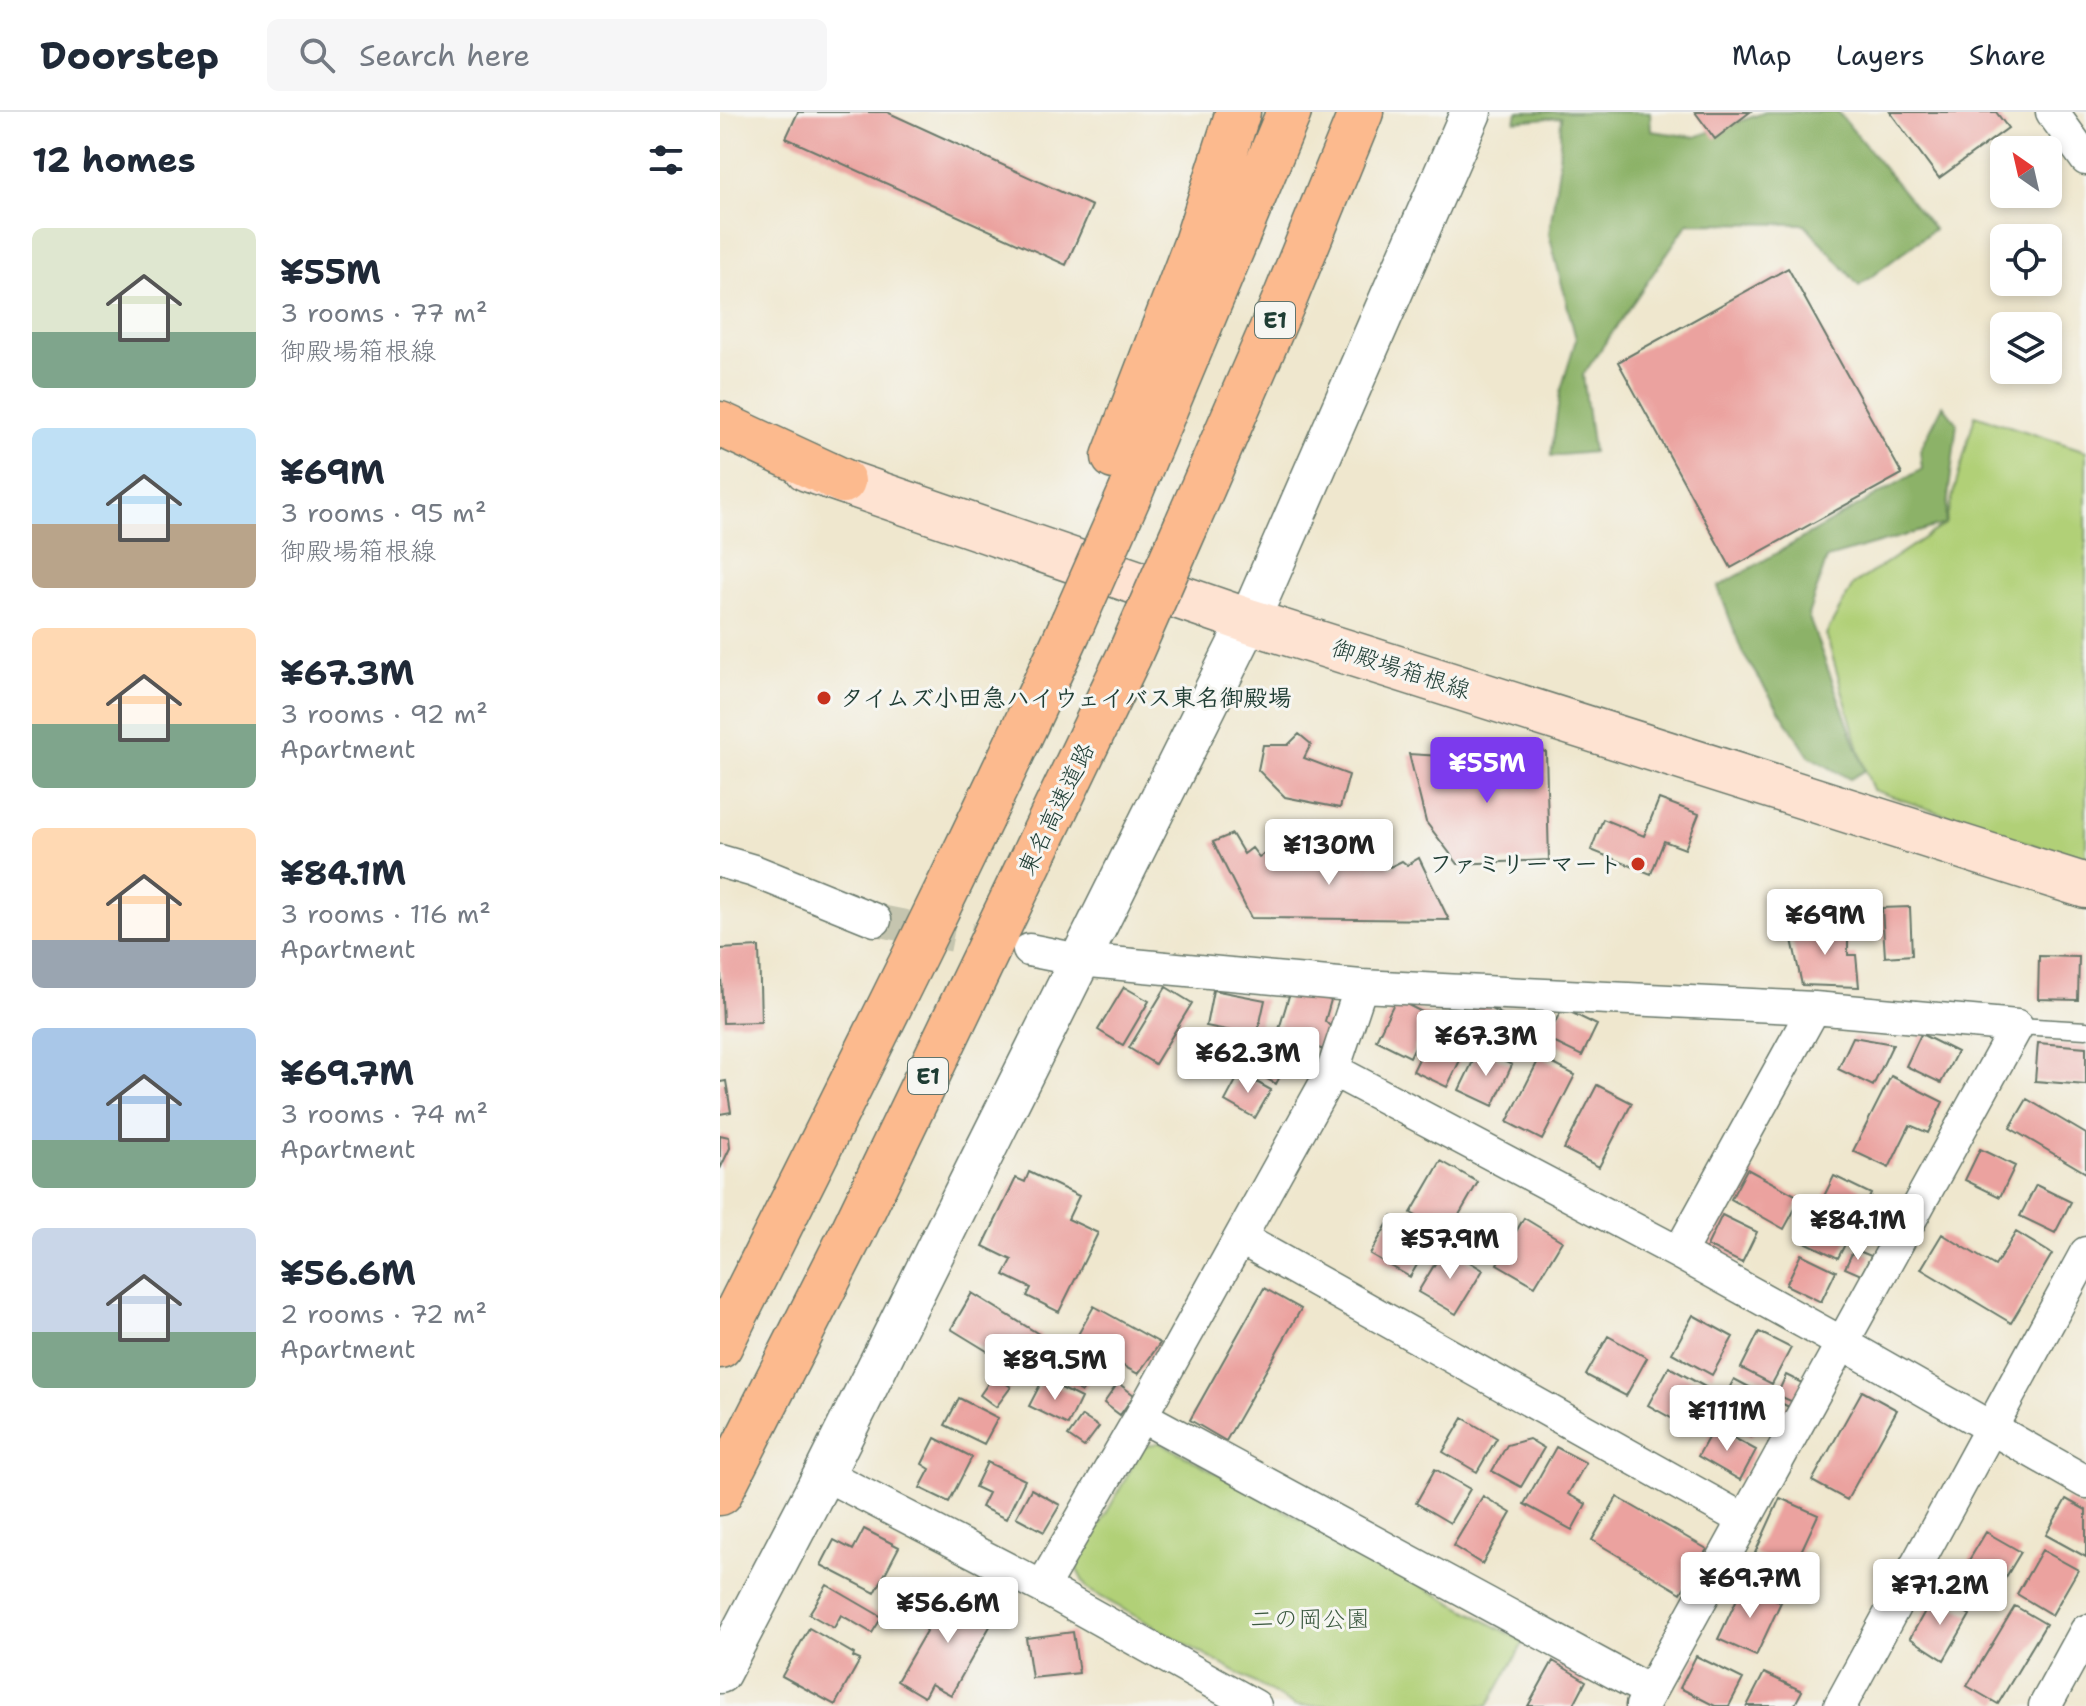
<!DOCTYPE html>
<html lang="en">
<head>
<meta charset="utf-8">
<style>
  body { margin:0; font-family:"Shantell Sans","Klee One",sans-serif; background:#f6f6f7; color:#1f2937; height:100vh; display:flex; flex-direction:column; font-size:30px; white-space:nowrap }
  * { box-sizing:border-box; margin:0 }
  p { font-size:26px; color:#747a83 }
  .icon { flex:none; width:44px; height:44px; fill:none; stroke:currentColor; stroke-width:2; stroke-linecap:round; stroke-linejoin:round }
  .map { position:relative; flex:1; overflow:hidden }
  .side { display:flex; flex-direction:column; background:#fff; width:720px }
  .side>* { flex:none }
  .needle { width:52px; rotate:326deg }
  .tools { position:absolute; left:1270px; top:24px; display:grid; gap:16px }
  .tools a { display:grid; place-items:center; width:72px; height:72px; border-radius:12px; background:#fff; box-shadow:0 4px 12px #0003; font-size:40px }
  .price { position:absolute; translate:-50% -68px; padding:0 18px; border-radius:8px; background:#fff; color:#222; font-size:26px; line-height:52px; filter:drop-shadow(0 2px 4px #0008) }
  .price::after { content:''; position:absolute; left:50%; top:48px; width:24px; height:18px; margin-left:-12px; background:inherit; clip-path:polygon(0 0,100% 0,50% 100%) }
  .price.active { background:#7c3aed; color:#fff }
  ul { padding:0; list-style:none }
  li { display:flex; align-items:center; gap:24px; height:200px; padding:0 32px }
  li span { display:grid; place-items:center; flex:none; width:224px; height:160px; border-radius:12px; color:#555 }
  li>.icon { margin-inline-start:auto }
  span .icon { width:96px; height:96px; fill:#fffc; stroke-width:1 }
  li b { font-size:34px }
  h2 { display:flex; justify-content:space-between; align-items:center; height:96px; padding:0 32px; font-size:34px }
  header { display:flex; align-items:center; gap:48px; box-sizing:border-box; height:112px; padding:0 40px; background:#fff; border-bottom:2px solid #e0e1e3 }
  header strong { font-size:38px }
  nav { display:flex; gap:44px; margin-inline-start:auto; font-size:28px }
  .search { width:560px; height:72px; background:#f6f6f7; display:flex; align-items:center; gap:20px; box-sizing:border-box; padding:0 28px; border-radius:12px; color:#747a83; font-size:30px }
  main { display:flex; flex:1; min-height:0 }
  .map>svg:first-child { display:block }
  .green { fill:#b1d077; stroke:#688656; stroke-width:2 }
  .forest { fill:#8cb268; stroke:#56784e; stroke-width:2 }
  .building { fill:#eba29f }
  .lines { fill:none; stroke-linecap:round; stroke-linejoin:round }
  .minor-tunnel { stroke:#c5c5af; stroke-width:32; stroke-dasharray:32 16; stroke-linecap:butt }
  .service-casing { stroke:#68786a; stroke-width:19 }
  .minor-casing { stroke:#68786a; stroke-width:35 }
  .tertiary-casing { stroke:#68786a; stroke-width:43 }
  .secondary-casing { stroke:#68786a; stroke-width:47 }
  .motorway-casing { stroke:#68786a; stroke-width:47 }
  .service { stroke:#fff; stroke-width:16 }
  .minor { stroke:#fff; stroke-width:32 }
  .tertiary { stroke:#fff; stroke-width:40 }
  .secondary { stroke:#fee3d2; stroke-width:44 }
  .motorway { stroke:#fcba8e; stroke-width:44 }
  .motorway-bridge-casing { stroke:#68786a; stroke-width:47; stroke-linecap:butt }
  .motorway-bridge { stroke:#fcba8e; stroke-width:44 }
  .poi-dot { fill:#c8321e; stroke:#f6f6f2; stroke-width:3 }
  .labels { text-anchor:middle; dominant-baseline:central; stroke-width:6; stroke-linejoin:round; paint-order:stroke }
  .shield { fill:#f6f6f2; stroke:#60746d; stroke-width:2 }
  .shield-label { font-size:22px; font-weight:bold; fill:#1f3d34 }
  .street-label { font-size:24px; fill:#1f3d34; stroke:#f6f6f2 }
  .poi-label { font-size:24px; font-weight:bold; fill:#1f3d34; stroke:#f6f6f2; text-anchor:start }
  .park-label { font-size:24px; fill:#3c5a41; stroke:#f6f6f2 }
</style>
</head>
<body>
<header>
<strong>Doorstep</strong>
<div class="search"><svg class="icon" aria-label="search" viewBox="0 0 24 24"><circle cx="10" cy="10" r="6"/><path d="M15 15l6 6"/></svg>Search here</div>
<nav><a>Map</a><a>Layers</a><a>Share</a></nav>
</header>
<main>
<section class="side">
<h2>12 homes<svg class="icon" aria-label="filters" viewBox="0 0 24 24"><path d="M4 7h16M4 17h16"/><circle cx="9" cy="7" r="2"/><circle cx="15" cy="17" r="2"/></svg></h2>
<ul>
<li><span style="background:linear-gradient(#dfe7d0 65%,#7fa58c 0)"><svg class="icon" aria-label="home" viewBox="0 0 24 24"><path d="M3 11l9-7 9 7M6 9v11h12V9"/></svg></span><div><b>¥55M</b><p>3 rooms · 77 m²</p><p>御殿場箱根線</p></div></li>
<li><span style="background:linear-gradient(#bfe0f5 60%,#b9a48a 0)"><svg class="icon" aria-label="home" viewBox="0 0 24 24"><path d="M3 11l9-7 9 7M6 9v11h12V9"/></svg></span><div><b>¥69M</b><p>3 rooms · 95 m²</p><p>御殿場箱根線</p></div></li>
<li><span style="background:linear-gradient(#ffd9b3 60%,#7fa58c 0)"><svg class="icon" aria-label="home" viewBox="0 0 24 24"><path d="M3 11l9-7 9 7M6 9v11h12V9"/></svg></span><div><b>¥67.3M</b><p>3 rooms · 92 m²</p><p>Apartment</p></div></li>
<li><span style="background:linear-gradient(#ffd9b3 70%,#9aa5b1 0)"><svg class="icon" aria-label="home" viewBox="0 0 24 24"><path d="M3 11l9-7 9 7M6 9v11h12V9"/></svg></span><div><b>¥84.1M</b><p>3 rooms · 116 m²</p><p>Apartment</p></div></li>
<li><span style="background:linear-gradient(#a9c7e8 70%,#7fa58c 0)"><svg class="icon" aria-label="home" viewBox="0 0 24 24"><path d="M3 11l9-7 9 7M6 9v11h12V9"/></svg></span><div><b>¥69.7M</b><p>3 rooms · 74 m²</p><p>Apartment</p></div></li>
<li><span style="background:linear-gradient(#c9d6e8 65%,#7fa58c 0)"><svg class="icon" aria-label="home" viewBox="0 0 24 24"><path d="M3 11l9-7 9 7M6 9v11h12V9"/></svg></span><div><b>¥56.6M</b><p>2 rooms · 72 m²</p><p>Apartment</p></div></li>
</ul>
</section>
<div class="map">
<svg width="1366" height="1594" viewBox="0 0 1366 1594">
  <rect width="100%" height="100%" fill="#f6f6f2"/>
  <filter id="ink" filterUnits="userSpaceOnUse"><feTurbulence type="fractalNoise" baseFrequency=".0125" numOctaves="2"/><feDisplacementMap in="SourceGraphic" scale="16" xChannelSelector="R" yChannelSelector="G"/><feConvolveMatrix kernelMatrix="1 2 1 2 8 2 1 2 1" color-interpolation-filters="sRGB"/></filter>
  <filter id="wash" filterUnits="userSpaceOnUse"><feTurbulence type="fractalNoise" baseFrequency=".006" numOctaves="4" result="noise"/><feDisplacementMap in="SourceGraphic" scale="32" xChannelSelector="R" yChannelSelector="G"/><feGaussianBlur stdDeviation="1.8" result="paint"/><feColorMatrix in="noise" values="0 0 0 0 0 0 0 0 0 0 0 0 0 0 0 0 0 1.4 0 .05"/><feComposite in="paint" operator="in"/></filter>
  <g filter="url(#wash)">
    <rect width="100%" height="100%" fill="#efe7ce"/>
    <path class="green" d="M1255 303 1366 339V751L1153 678 1145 658 1106 522 1133 473 1225 412Z
      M440 1330 804 1530 768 1594H576L367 1477 356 1456 423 1335Z"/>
    <path class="forest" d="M797 0H930L931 19 975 25 1046 0H1118L1214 117 1139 174 1085 112 968 111 863 263 873 340 831 344 840 281 856 227 829 122 839 55 841 5 795 9Z
      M1223 293 1237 311 1225 412 1107 446 1088 503 1145 658 1130 667 1089 644 1023 542 998 475 1202 357 1200 338Z"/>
    <g id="blocks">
      <path class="building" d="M78 0H167L372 94 346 153 66 26Z
        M975 0H1030L995 27Z
        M1170 0H1276L1288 16 1219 66Z
        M1068 156 1182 362 1011 456 898 250Z
        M579 622 591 632 584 646 629 663 620 696 565 685 538 658 543 633H568Z
        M790 632 826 640 829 748 738 752 706 710 689 642 787 648Z
        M939 687 979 702 965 737 944 729 931 762 871 738 883 707 924 724Z
        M512 722 524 742 532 736 539 745 550 738 556 747 570 740 575 748 592 741 597 749 607 742 611 749 626 743 630 750 646 740 653 752 666 748 670 755 682 749 687 753 699 746 729 808 531 806 493 730Z
        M1190 795 1192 843 1165 845 1162 796Z
        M1112 809 1115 820H1128V843H1136L1139 875 1082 873 1071 823 1088 822 1090 811Z
        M39 835 41 910 3 911 0 837Z
        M1319 844 1359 845 1358 888 1318 887Z
        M404 875 429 889 403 933 378 918Z
        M446 875 472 891 435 952 409 936Z
        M571 877 611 888 605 909 614 918 608 939 557 924Z
        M493 878 545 888 537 924 486 914Z
        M676 887 710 904 690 945 656 928Z
        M755 889 801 912 786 942 739 919Z
        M842 896 877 913 862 944 827 927Z
        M713 918 747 934 727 975 693 959Z
        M1201 922 1237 940 1221 971 1186 954Z
        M1133 925 1173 932 1153 974 1118 957Z
        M540 927 571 944 556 972 525 955Z
        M1318 931 1366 935V973L1315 969Z
        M759 937 792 953 773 994 739 978Z
        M820 945 855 963 822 1028 787 1010Z
        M520 961 551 978 535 1006 505 989Z
        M1171 964 1223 990 1208 1021 1190 1013 1169 1056 1133 1039Z
        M6 969 11 1000 0 1002V970Z
        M877 973 912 991 879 1055 844 1037Z
        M1307 987 1366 1022V1061L1290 1016Z
        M0 1023 9 1025 10 1036 0 1057Z
        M1260 1037 1295 1054 1280 1085 1245 1068Z
        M721 1049 758 1070 728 1122 691 1101Z
        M1027 1057 1081 1086 1064 1117 1011 1087Z
        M309 1060 359 1084 348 1107 378 1121 339 1200 307 1184 311 1176 284 1163 292 1148 263 1134 296 1066 305 1070Z
        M1114 1064 1151 1082 1141 1103 1104 1084Z
        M1316 1073 1351 1090 1335 1121 1300 1104Z
        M1099 1098 1134 1115 1118 1146 1083 1129Z
        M1002 1103 1037 1120 1022 1151 987 1134Z
        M672 1104 712 1127 690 1165 650 1142Z
        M804 1106 842 1129 815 1174 777 1152Z
        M1296 1120 1332 1142 1291 1211 1201 1157 1222 1122 1275 1154Z
        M725 1135 763 1158 736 1202 698 1180Z
        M1134 1137 1151 1144 1141 1163 1125 1156Z
        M1081 1142 1116 1159 1101 1190 1066 1173Z
        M544 1176 581 1197 506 1329 470 1308Z
        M252 1181 322 1224 298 1258 231 1217Z
        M374 1194 440 1231 418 1262 355 1228Z
        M973 1203 1013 1225 992 1263 952 1241Z
        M1039 1220 1071 1236 1052 1272 1021 1256Z
        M888 1224 927 1246 906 1284 866 1263Z
        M348 1237 377 1254 362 1280 333 1263Z
        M949 1255 998 1282 976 1320 928 1293Z
        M274 1263 291 1275 276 1295 260 1283Z
        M1066 1263 1082 1271 1073 1290 1057 1283Z
        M323 1267 361 1286 348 1313 309 1294Z
        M1014 1267 1052 1287 1031 1325 994 1305Z
        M398 1271 414 1283 400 1303 384 1291Z
        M1142 1279 1177 1298 1127 1388 1092 1369Z
        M239 1286 278 1306 264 1332 225 1313Z
        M1053 1287 1069 1295 1060 1314 1044 1307Z
        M362 1304 379 1315 364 1335 348 1324Z
        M743 1306 777 1326 757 1360 723 1340Z
        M994 1315 1036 1338 1020 1368 978 1344Z
        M215 1326 252 1345 229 1390 200 1376 210 1357 202 1352Z
        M809 1327 824 1336 801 1375 772 1359 787 1333Z
        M836 1335 866 1351 848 1382 866 1392 852 1418 804 1392Z
        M267 1350 305 1368 286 1407 261 1395 268 1381 255 1375Z
        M715 1357 750 1377 730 1411 696 1391Z
        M311 1377 340 1393 324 1420 296 1405Z
        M763 1384 791 1401 762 1452 733 1434Z
        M897 1385 987 1437 961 1481 872 1428Z
        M1060 1386 1098 1403 1072 1459 1035 1441Z
        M1346 1387 1366 1398V1445L1326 1423Z
        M144 1417 179 1435 155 1481 101 1453 114 1428 133 1438Z
        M1266 1420 1301 1440 1283 1470 1248 1450Z
        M1322 1438 1358 1458 1332 1503 1297 1482Z
        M1024 1472 1061 1490 1036 1544 998 1527Z
        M107 1473 162 1505 152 1521 121 1503 114 1516 89 1502Z
        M231 1476 277 1502 231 1583 211 1572 204 1585 177 1569Z
        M1214 1483 1250 1503 1224 1548 1190 1526Z
        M1295 1494 1326 1512 1278 1592 1247 1574Z
        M89 1516 134 1542 133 1545 140 1548 115 1593 62 1564Z
        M353 1520 359 1561 312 1566 306 1526Z
        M976 1544 1023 1567 1009 1594H995L960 1576Z
        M833 1549 866 1569 853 1594H808Z
        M1044 1561 1082 1579 1074 1594H1027Z"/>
    </g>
  </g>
  <g filter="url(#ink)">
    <use href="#blocks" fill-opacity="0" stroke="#68786a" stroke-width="2"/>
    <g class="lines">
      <path class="minor-tunnel" d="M155 808 290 835"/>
      <g class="service-casing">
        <path id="service" d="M1297 914 1366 918"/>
      </g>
      <g class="minor-casing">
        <path id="minor" d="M1332 0 1366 47
          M0 749 34 759 155 808
          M309 838 359 848 641 874 1094 896 1297 914 922 1594
          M613 958 959 1141 1122 1231 1366 1370
          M520 1126 1024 1408
          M959 1141 1094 896
          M421 1304 929 1579
          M104 1362 322 1475 535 1594
          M322 1475 421 1304 613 958 641 874
          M1120 1594 1366 1141
          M1325 1594 1366 1519"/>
      </g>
      <g class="tertiary-casing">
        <path id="tertiary" d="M0 1561 104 1362 529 509 751 0"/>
      </g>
      <g class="secondary-casing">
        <path id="secondary" d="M87 357 529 509 1366 774"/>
      </g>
      <g class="motorway-casing">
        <path id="motorway" d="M0 312 123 369
          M394 345 475 134 518 0
          M411 379 569 0
          M466 414 566 184 641 0
          M0 1234C120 994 242 754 353 510
          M0 1381 133 1119 409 544"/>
      </g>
      <use href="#service" class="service"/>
      <use href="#minor" class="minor"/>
      <use href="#tertiary" class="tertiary"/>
      <use href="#secondary" class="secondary"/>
      <use href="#motorway" class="motorway"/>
      <g class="motorway-bridge-casing">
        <path id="motorway-bridge" d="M353 510 411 379
          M409 544 466 414"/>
      </g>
      <use href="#motorway-bridge" class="motorway-bridge"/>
    </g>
  </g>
  <g class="poi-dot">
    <circle cx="104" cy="586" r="8"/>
    <circle cx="918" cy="752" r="8"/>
  </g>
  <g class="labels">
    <g class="shield">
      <rect x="535" y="190" width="40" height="36" rx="6"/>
      <rect x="188" y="946" width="40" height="36" rx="6"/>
    </g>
    <g class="shield-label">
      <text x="555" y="208">E1</text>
      <text x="208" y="964">E1</text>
    </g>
    <g class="street-label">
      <text transform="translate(681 557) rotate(18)">御殿場箱根線</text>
      <text transform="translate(336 697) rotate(-64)">東名高速道路</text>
    </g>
    <g class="poi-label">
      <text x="120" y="586">タイムズ小田急ハイウェイバス東名御殿場</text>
      <text x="902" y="752" text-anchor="end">ファミリーマート</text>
    </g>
    <g class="park-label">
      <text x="590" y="1507">二の岡公園</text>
    </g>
  </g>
</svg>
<div class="tools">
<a><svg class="needle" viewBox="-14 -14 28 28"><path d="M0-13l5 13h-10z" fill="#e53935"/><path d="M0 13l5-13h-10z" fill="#747a83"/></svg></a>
<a><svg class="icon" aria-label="locate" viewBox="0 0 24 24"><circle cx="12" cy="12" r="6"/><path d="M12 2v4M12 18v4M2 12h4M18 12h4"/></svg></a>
<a><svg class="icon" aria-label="layers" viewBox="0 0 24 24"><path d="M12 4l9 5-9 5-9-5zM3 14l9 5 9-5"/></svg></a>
</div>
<b class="price active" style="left:767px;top:693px">¥55M</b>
<b class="price" style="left:609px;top:775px">¥130M</b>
<b class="price" style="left:1105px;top:845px">¥69M</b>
<b class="price" style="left:766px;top:966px">¥67.3M</b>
<b class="price" style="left:528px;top:983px">¥62.3M</b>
<b class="price" style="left:1138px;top:1150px">¥84.1M</b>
<b class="price" style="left:730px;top:1169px">¥57.9M</b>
<b class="price" style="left:335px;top:1290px">¥89.5M</b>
<b class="price" style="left:1007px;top:1341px">¥111M</b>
<b class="price" style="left:1030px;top:1508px">¥69.7M</b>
<b class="price" style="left:1220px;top:1515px">¥71.2M</b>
<b class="price" style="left:228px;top:1533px">¥56.6M</b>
</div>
</main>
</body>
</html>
